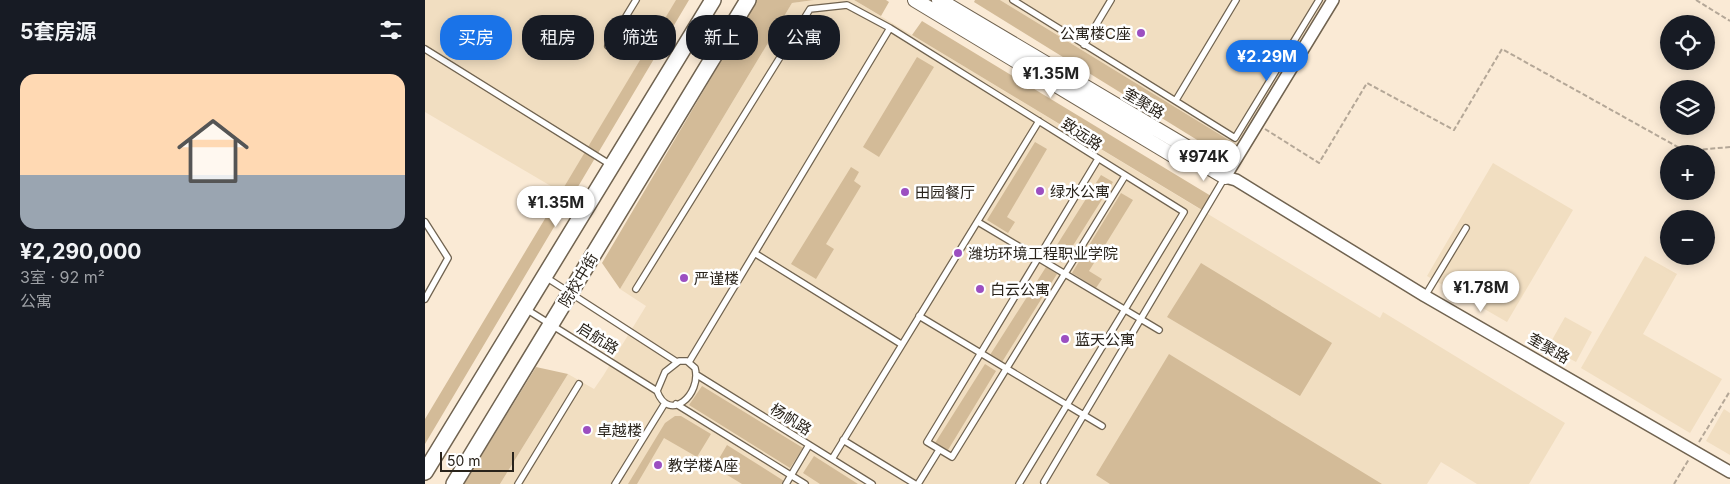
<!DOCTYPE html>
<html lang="zh">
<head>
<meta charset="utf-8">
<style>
  body { margin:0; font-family:Inter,"Noto Sans SC",sans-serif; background:#242831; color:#f1f3f6; height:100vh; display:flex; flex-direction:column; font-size:19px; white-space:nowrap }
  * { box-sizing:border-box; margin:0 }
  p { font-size:16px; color:#9ea1a6 }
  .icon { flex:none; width:28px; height:28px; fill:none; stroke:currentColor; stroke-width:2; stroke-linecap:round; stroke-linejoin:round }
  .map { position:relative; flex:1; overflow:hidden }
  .drawer { display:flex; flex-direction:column; background:#171b24; width:425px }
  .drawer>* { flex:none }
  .banner { position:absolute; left:15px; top:15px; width:475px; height:45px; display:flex; gap:10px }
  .buttons { position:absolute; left:1235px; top:15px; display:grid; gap:10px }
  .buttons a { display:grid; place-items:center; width:55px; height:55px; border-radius:50%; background:#171b24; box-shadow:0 2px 12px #0003; font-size:25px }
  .scale { position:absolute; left:15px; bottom:12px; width:74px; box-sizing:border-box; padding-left:5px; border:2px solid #29231b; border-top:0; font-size:14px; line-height:18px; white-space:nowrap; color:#29231b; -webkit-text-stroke:4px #fff; paint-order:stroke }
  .price { position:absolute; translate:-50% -42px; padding:0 11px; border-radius:18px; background:#fff; color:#222; font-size:16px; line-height:32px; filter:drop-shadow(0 1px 2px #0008) }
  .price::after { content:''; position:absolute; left:50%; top:30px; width:15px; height:11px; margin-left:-8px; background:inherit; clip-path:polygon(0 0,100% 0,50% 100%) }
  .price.active { background:#1a73e8; color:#fff }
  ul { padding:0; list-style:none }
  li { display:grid; align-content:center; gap:10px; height:265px; padding:0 20px }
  li span { display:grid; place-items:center; height:155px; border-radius:15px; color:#555 }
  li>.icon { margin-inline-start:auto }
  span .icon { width:90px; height:90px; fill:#fffc; stroke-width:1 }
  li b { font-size:21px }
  h2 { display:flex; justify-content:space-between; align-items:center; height:60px; padding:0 20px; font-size:21px }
  .pill { padding:0 18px; border-radius:20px; background:#171b24; box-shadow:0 2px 12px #0003; font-size:18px; line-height:45px }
  .pill.active { background:#1a73e8; color:#fff }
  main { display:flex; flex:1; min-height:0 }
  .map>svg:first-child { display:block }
  .built { fill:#f1dec1 }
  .green { fill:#d3bb98 }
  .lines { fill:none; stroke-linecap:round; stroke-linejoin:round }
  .service-casing { stroke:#706350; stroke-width:8 }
  .minor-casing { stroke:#706350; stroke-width:14 }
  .tertiary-casing { stroke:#706350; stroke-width:16 }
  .secondary-casing { stroke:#706350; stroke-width:18 }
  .path { stroke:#b4a797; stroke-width:2; stroke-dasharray:5 2.5; stroke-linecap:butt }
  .service { stroke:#fff; stroke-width:5.5 }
  .minor { stroke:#fff; stroke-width:11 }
  .tertiary { stroke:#fff; stroke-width:14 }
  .secondary { stroke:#fff; stroke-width:15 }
  .poi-dot { fill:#9c4fc1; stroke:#fff; stroke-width:2 }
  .labels { text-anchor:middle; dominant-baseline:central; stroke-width:5; stroke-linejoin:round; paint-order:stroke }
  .poi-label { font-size:15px; fill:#29231b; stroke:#fff; text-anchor:start }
  .street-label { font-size:15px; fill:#29231b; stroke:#fff }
</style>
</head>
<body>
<main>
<section class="drawer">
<h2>5套房源<svg class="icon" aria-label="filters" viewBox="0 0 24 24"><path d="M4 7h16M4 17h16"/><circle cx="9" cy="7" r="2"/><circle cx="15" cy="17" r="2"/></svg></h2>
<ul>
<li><span style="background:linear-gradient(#ffd9b3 65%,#9aa5b1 0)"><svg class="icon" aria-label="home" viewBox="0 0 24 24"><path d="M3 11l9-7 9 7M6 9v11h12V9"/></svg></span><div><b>¥2,290,000</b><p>3室 · 92 m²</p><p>公寓</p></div></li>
</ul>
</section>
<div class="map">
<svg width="1305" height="484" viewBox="0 0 1305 484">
  <rect width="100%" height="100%" fill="#faead5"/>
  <path class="built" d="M0 0H252L136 192 0 112Z
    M389 0H429L955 318 958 312 1140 423 1104 484H1052L1016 462 1002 484H75L143 374 169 389 178 376 221 306 195 289 367 3Z
    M575 0H901L812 145Z
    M1068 163 1148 210 1082 322 1002 276Z
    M1220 256 1252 274 1218 334 1297 379 1265 433 1156 368Z
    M1140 317 1167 332 1151 362 1123 347Z
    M1299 409 1305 413V455L1281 441Z"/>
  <path class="green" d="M251 0H264L0 444V419Z
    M332 0H389L367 3 195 289 177 263Z
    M429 0H461L464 2 456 16Z
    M550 0H575L812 145 803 159 549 2Z
    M497 21 786 196 777 210 487 35Z
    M492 57 509 67 454 157 438 147Z
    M610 142 622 149 582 217 590 222 583 233 562 220Z
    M426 167 434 172 429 181 436 186 401 244 409 249 391 279 366 264Z
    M676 175 688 182 637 263 625 256Z
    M696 193 708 200 664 271 677 279 671 288 647 273Z
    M776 263 907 343 875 396 742 317Z
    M621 267 632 274 577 362 565 355Z
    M744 354 957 484H685L671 475Z
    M560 364 571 371 523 450 510 443Z
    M111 367 143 374 75 484H39Z
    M277 386 378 448 365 468 264 405Z
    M250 416H256L286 434 272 457 239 438 212 484H203L240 423Z
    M302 445 359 481 357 484H317L289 467Z
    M389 456 433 484H395L378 473Z"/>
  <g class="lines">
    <g class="service-casing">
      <path id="service" d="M588 0 810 138 894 0
        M659 45 686 0
        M183 46 211 0
        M0 49 186 165
        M751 100 811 0
        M673 159 502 442 527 457 700 176
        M0 222 23 258 0 299
        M553 222 734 330
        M331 254 476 344
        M119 276 252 362
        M211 289 385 9 422 5 465 28 759 212 594 484
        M1000 296 1041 228
        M101 309 232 391
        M494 316 677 426
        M254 361H262L270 368C277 394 244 424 232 391L240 372Z
        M264 362 465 28
        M272 375 447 484
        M251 404 380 484
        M418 440 490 484
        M407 459 614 121
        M619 482 800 177
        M93 484 154 384
        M190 484 240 403
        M361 484 384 445
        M493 484 514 450"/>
    </g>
    <g class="minor-casing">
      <path id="minor" d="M908 0 800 177 811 180 1000 296 1305 472"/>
    </g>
    <g class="tertiary-casing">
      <path id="tertiary" d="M490 0 759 162 773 161
        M514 0 765 149 773 161 800 177"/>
    </g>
    <g class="secondary-casing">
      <path id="secondary" d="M0 472 288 0
        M29 484 323 0"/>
    </g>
    <path class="path" d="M1271 0 1305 21
      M840 129 894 163 942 83 1029 130 1077 49 1260 151 1305 147
      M1274 442 1305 391
      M1249 484 1264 459"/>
    <use href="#service" class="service"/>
    <use href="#minor" class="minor"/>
    <use href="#tertiary" class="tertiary"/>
    <use href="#secondary" class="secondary"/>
  </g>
  <g class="poi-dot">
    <circle cx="716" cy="33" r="5"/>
    <circle cx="615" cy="191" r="5"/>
    <circle cx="480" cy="192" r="5"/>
    <circle cx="533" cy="253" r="5"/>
    <circle cx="259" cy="278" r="5"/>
    <circle cx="555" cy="289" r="5"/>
    <circle cx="640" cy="339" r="5"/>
    <circle cx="162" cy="430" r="5"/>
    <circle cx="233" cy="465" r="5"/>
  </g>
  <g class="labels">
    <g class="poi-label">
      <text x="706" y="33" text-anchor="end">公寓楼C座</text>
      <text x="625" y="191">绿水公寓</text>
      <text x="490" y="192">田园餐厅</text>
      <text x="543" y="253">潍坊环境工程职业学院</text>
      <text x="269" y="278">严谨楼</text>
      <text x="565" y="289">白云公寓</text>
      <text x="650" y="339">蓝天公寓</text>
      <text x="172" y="430">卓越楼</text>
      <text x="243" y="465">教学楼A座</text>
    </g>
    <g class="street-label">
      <text transform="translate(719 103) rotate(31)">奎聚路</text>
      <text transform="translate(657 134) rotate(33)">致远路</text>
      <text transform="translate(153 280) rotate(-59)">院校中街</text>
      <text transform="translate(173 338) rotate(32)">启航路</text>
      <text transform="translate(1124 348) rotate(30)">奎聚路</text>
      <text transform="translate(366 419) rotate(32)">杨帆路</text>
    </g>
  </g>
</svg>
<div class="buttons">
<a><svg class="icon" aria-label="locate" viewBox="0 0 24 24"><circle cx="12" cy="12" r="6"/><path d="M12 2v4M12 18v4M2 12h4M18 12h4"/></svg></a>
<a><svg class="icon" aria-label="layers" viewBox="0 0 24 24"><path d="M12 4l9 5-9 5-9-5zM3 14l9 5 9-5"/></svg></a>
<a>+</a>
<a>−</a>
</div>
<div class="scale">50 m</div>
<b class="price active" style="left:842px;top:82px">¥2.29M</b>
<b class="price" style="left:626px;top:99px">¥1.35M</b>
<b class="price" style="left:779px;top:182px">¥974K</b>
<b class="price" style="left:131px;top:228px">¥1.35M</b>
<b class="price" style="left:1056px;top:313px">¥1.78M</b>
<div class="banner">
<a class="pill active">买房</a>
<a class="pill">租房</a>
<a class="pill">筛选</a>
<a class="pill">新上</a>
<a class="pill">公寓</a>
</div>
</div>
</main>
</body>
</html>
